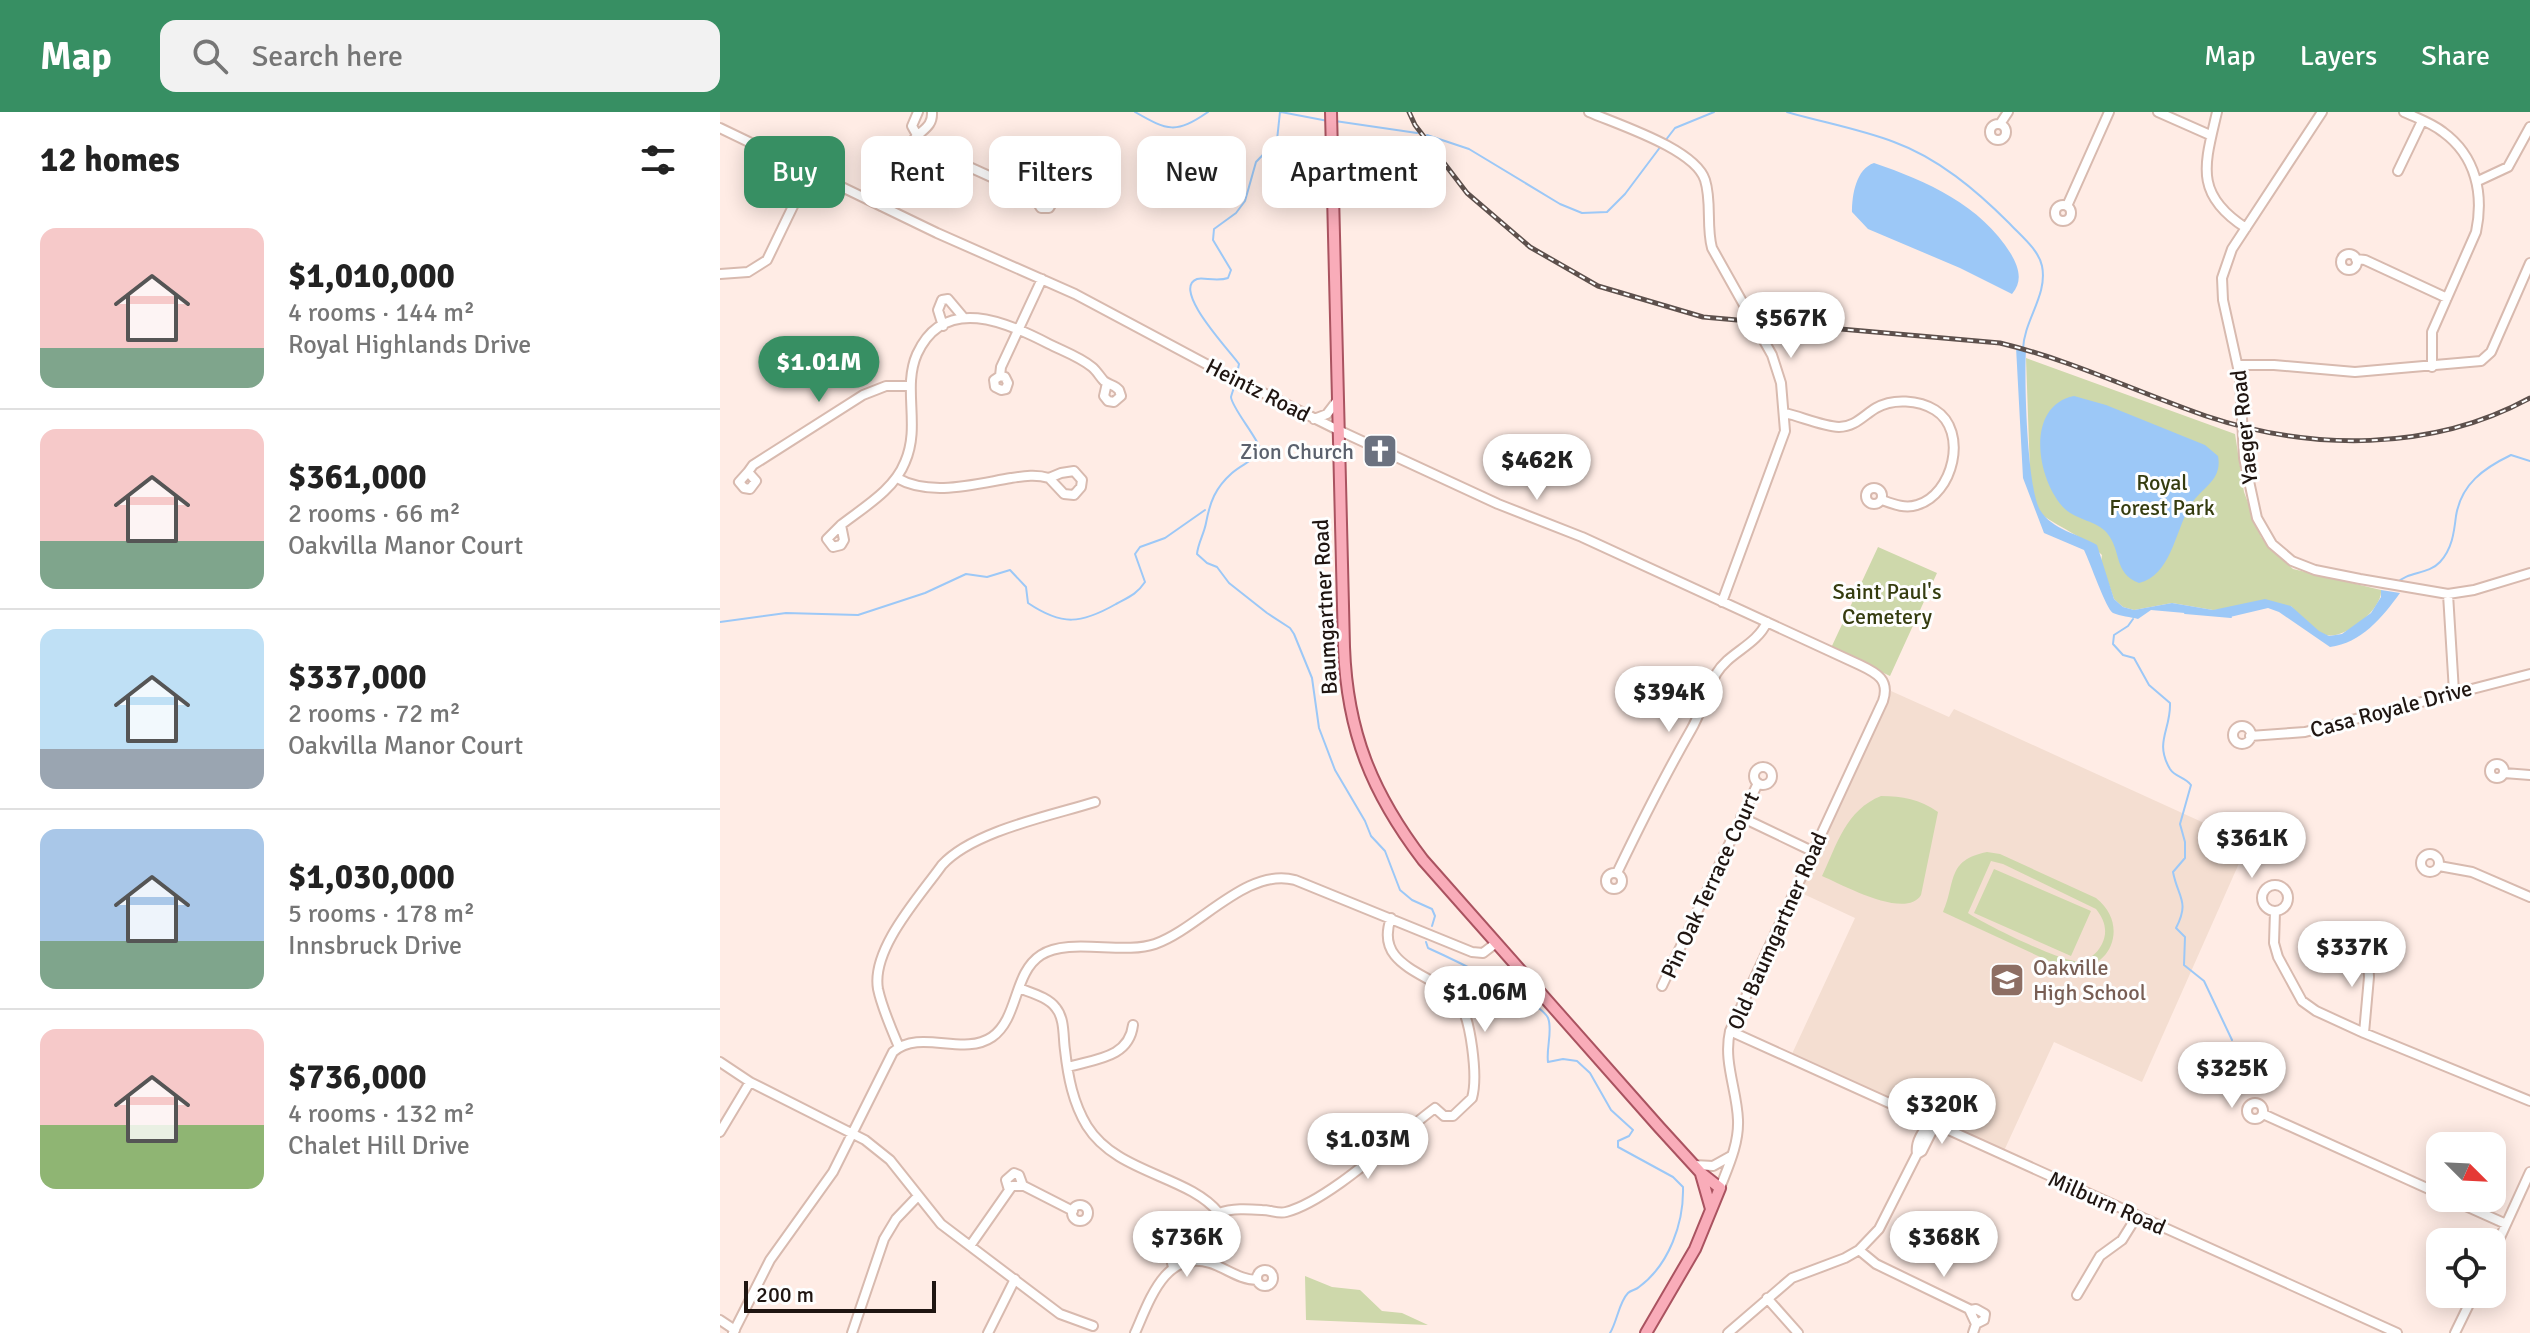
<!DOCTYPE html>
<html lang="en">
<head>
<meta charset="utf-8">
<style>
  body { margin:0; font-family:Signika,sans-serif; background:#f2f2f2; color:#222; height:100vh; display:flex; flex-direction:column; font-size:30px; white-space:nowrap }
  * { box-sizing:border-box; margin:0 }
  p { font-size:26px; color:#767676 }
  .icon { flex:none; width:44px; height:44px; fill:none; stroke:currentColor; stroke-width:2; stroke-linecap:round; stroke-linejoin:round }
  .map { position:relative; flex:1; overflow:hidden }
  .panel { display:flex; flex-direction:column; background:#fff; width:720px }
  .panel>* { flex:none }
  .banner { position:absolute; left:24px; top:24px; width:760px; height:72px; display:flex; gap:16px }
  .needle { width:52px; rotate:114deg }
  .controls { position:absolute; left:1706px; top:1020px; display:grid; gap:16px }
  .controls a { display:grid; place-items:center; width:80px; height:80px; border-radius:16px; background:#fff; box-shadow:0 4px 20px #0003; font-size:40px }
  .scale { position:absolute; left:24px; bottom:20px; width:192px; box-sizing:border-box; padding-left:8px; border:4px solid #1f1511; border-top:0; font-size:22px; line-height:28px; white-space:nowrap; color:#1f1511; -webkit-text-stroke:6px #fefefe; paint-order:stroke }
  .price { position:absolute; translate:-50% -68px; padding:0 18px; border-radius:28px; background:#fff; color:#222; font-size:26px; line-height:52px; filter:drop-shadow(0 2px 4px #0008) }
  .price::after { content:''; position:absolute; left:50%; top:48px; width:24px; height:18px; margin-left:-12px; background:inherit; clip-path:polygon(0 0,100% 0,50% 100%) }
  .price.current { background:#378f63; color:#fff }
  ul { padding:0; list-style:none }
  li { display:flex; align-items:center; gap:24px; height:200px; padding:0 40px }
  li+li { border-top:2px solid #e0e0e0 }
  li span { display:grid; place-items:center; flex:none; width:224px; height:160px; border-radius:16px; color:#555 }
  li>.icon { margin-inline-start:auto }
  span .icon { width:96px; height:96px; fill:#fffc; stroke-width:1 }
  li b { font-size:34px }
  h2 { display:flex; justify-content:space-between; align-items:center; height:96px; padding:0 40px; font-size:34px }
  .tag { padding:0 28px; border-radius:16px; background:#fff; box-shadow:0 4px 20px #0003; font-size:28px; line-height:72px }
  .tag.current { background:#378f63; color:#fff }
  header { display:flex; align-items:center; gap:48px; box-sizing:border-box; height:112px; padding:0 40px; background:#378f63; color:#fff }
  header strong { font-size:38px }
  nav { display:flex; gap:44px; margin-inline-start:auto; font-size:28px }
  .search { width:560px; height:72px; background:#f2f2f2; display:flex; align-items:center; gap:20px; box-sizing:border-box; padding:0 28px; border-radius:16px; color:#767676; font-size:30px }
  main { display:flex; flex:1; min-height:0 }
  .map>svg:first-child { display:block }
  .education { fill:#f4ded1 }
  .green { fill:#ced8ab; fill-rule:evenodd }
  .water { fill:#9cc8f7 }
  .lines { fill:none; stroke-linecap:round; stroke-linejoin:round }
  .stream { stroke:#9cc8f7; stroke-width:2 }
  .minor-casing { stroke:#d8baaf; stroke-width:12 }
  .major-casing { stroke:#aa5360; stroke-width:14 }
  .minor { stroke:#fff; stroke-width:8 }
  .major { stroke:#f9acb9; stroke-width:10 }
  .rail-casing { stroke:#5d504c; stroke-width:5 }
  .rail { stroke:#fefefe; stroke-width:2; stroke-dasharray:6; stroke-linecap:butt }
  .labels { text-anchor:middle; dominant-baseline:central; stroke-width:6; stroke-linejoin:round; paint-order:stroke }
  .street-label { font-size:22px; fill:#1f1511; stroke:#fefefe }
  .worship-label { font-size:22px; fill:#5b616d; stroke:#fefefe; text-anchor:end }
  .park-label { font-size:22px; fill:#353c0f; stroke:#fefefe }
  .education-label { font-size:22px; fill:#785e54; stroke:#fefefe; text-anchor:start }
</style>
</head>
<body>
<header>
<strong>Map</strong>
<div class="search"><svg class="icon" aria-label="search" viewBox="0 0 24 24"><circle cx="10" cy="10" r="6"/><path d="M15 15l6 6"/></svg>Search here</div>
<nav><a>Map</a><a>Layers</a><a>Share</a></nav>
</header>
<main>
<section class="panel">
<h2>12 homes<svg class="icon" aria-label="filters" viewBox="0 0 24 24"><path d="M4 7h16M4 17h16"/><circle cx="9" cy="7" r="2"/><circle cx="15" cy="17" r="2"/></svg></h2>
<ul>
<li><span style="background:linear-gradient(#f6c9c9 75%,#7fa58c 0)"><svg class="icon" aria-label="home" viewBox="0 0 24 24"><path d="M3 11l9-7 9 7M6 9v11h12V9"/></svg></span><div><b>$1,010,000</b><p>4 rooms · 144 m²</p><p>Royal Highlands Drive</p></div></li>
<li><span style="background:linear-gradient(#f6c9c9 70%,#7fa58c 0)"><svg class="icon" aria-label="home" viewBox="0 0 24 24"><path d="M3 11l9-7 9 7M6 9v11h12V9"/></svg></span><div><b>$361,000</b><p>2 rooms · 66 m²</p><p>Oakvilla Manor Court</p></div></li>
<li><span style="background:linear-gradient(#bfe0f5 75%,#9aa5b1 0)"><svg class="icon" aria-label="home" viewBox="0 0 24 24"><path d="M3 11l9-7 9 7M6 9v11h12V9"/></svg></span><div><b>$337,000</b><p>2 rooms · 72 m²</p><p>Oakvilla Manor Court</p></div></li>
<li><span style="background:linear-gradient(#a9c7e8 70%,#7fa58c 0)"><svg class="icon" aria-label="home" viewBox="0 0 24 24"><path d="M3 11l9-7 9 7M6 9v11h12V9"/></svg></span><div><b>$1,030,000</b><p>5 rooms · 178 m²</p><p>Innsbruck Drive</p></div></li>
<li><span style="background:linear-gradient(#f6c9c9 60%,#8fb573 0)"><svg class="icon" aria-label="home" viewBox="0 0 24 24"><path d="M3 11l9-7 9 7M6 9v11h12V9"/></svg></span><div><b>$736,000</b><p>4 rooms · 132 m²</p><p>Chalet Hill Drive</p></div></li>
</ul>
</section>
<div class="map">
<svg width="1810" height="1221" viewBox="0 0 1810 1221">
  <rect width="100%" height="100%" fill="#ffece5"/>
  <path class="education" d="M1171 579 1229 605 1234 597 1528 731 1422 970 1334 930 1283 1041 1071 944 1135 806 1077 779 1165 596Z"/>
  <path class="green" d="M1306 246 1515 322 1524 380 1541 425 1573 457 1661 478C1663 497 1624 528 1606 523 1592 519 1580 504 1571 494L1493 498 1452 491 1414 498 1403 495 1394 487 1381 450 1382 443C1361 422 1340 417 1317 399L1310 361Z
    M1158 435 1217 461 1170 564 1111 536Z
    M1161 684C1183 684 1199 687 1218 700L1201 783C1186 808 1123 773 1102 764 1117 732 1126 698 1161 684Z
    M1267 740 1280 742 1376 786C1413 815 1387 867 1342 855L1223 800C1236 771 1226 748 1267 740ZM1271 749 1283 752 1376 797C1385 808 1388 820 1382 832 1377 842 1368 849 1357 849 1341 850 1262 811 1248 801Z
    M1274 757 1371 799 1351 844 1254 801Z
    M585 1164 612 1175 640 1178 662 1199 682 1201 708 1213 586 1208Z"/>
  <path class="water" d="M1154 51C1207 69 1261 93 1291 142 1299 156 1303 169 1292 182L1240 156 1148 117 1132 100C1132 83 1136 57 1154 51Z
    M1296 235 1306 238C1304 266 1307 376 1320 398 1332 418 1359 422 1377 433L1394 487 1403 495 1414 498 1452 491 1493 498 1545 487 1571 494 1599 519 1609 524 1622 522 1651 501 1661 485V478L1680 481C1662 506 1641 531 1610 535L1559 500 1548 496 1510 505 1431 498 1418 507C1411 505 1400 504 1393 501 1386 497 1370 450 1364 438L1324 421 1303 366Z
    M1354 284 1386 293 1485 333 1498 344C1503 370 1479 376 1469 396 1455 421 1450 464 1419 471 1393 461 1402 439 1387 421 1377 409 1357 408 1345 397 1317 370 1304 294 1354 284Z"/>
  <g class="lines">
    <path class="stream" d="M415 0C448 19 456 22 488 0
      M561 0 608 9
      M1067 0C1101 10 1140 17 1174 30 1218 46 1256 78 1289 111 1300 123 1319 138 1322 154 1328 183 1304 208 1303 237
      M615 9 697 21
      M707 23 749 37 840 92 862 101 887 100 905 82 941 34
      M945 29 955 16 994 0
      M516 266 519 252C512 241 450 177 477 167 483 165 497 170 508 166L511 158 493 128 494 117 516 101 525 89 536 50 557 28 560 0
      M515 272C515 273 511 284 511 285 512 296 535 322 541 338 534 349 522 352 512 361 495 376 490 390 486 411 484 422 478 431 477 442L487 451 497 455 509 471 547 501 570 516 574 522 592 566 599 616 615 658 645 709 651 724 665 739 680 778 692 788 712 797 715 804 712 814
      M1677 471C1688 459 1708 463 1720 450 1732 437 1734 421 1736 404 1741 372 1764 356 1791 343L1810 349
      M1465 501 1511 505
      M1413 507 1408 514 1394 523 1393 532 1403 543 1414 546 1429 573 1450 591C1451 618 1434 630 1450 657 1455 665 1465 665 1471 673L1460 712 1465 730V746L1453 760C1458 786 1470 789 1456 816L1465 825 1464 853 1484 869 1512 928
      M0 510 66 501 138 503 205 481 246 462 267 465 290 458 306 475 308 491C342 514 361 512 396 492 409 485 417 482 425 470L415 442 420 435 445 426 485 398
      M706 830 708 836C728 845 821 889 828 906 833 918 826 936 828 950L843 947 857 949 870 961 891 998 913 1018 909 1024 898 1029V1035L953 1065 963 1075C964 1111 949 1153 919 1175 916 1178 911 1178 908 1181 899 1190 897 1210 890 1221"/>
    <g class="minor-casing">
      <path id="minor" d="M869 0C899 13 975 37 985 68 992 90 986 114 992 136L1052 243 1061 271 1065 319 1002 490
        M1438 0 1490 23
        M1497 0C1485 52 1473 82 1526 116
        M1602 0 1512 137 1502 166 1503 188 1520 265 1524 346 1537 406 1552 432 1572 449 1595 458 1640 467 1728 482 1754 478 1810 461
        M1684 0C1697 6 1712 11 1723 20 1756 44 1764 82 1756 120L1712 220V255
        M1280 12 1288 0
        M1270 20a8 8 0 1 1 16 0a8 8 0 1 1-16 0Z
        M0 16 217 121 355 182 503 261 618 318 778 392 862 425 1140 553C1157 561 1170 568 1163 589L1010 919C1003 950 1017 978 1018 1008 1019 1032 1008 1055 1000 1076
        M197 23 192 14 198 0
        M192 29 313 84 321 96H329L334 88 330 81 322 80 313 84
        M1678 59 1702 9
        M1758 69 1788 55 1810 15
        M1335 101a8 8 0 1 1 16 0a8 8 0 1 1-16 0Z
        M161 94C171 73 180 50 192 30 199 18 213 17 212 0
        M1347 94 1389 0
        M1621 150a8 8 0 1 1 16 0a8 8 0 1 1-16 0Z
        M1636 147 1645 148 1727 186
        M0 162 28 160 47 148 90 59
        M223 214 218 198 222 188 228 187 244 206
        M1518 253H1554L1635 260 1761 249 1771 240 1810 151
        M280 264 285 265 288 271 286 277 281 278 275 275 274 268 280 264 281 255 322 167
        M1065 301C1082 305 1102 314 1119 315 1135 315 1144 303 1156 296 1173 286 1199 288 1215 298 1249 319 1233 383 1197 393 1185 397 1173 392 1162 388
        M594 307 607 302 617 289
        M28 360 19 370 24 376 30 377 36 369 28 360 33 353 143 283 166 274H190
        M177 366C210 385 255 372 291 366 304 364 316 362 329 366L344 382 354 383 361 375 362 368 354 359 341 361 329 366
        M1146 384a8 8 0 1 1 16 0a8 8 0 1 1-16 0Z
        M121 413 107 427 113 435 121 433 124 428 121 413C144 395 174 378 185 350 201 314 182 276 197 242 224 182 287 210 329 232 343 239 360 245 372 255 377 259 380 265 384 269 389 273 395 273 399 278L401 284 394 290 388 289 384 284 387 271
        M1728 482 1734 580
        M1513 623a9 9 0 1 1 18 0a9 9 0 1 1-18 0Z
        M1530 624 1585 620 1810 562
        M1770 659a7 7 0 1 1 14 0a7 7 0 1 1-14 0Z
        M1034 664a9 9 0 1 1 18 0a9 9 0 1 1-18 0Z
        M1784 661 1810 663
        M1021 705 1092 739
        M1701 751a9 9 0 1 1 18 0a9 9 0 1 1-18 0Z
        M1719 754 1752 760 1810 785
        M886 769a8 8 0 1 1 16 0a8 8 0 1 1-16 0Z
        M897 761C920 713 944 665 971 618 981 601 986 580 996 562 1009 540 1036 534 1047 510
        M1542 786a13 13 0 1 1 26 0a13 13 0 1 1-26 0Z
        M1555 799 1554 831 1558 845 1582 889 1596 899 1644 921 1810 989
        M1635 825a8 8 0 1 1 16 0a8 8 0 1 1-16 0Z
        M942 874 1038 671
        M299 876C311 881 328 885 336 896 345 907 343 925 345 938 348 965 353 991 367 1014 397 1062 468 1063 499 1101 512 1096 528 1097 542 1098 551 1098 558 1102 566 1100 609 1089 677 1024 715 996L724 1004H733L752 986C758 965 751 905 738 889 713 860 653 856 671 806
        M1010 919 1677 1221
        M1644 921 1649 865 1647 831
        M179 935C171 916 162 896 158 877 151 837 200 784 222 753 253 719 330 704 375 690
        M0 950 30 970 145 1028 170 1048 221 1112 340 1202 373 1214
        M348 955C375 947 409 946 413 913
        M1527 999a8 8 0 1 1 16 0a8 8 0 1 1-16 0Z
        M1543 1002 1720 1082
        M0 1020 30 970
        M1197 1042 1202 1039 1211 1021 1209 1014
        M974 1053 993 1054 1011 1044
        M289 1078 286 1068 294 1061 299 1063 303 1074
        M1728 1086 1786 1112
        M352 1101a8 8 0 1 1 16 0a8 8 0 1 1-16 0Z
        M250 1134 292 1074H304L353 1099
        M1139 1138 1156 1152 1249 1197 1256 1212 1253 1221
        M1772 1143 1810 1060
        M453 1155 450 1143 456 1135 462 1134 470 1142 472 1150
        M537 1166a8 8 0 1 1 16 0a8 8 0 1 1-16 0Z
        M1357 1183 1380 1144 1402 1128 1417 1104
        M1047 1186 1078 1221
        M1250 1198 1256 1197 1265 1202 1264 1208 1256 1212
        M0 1208 15 1218
        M13 1221 50 1148 113 1060 173 940C200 916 243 945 272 925 299 906 293 861 321 843 348 825 403 843 435 832 480 816 526 755 575 768L752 840 763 841 776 831
        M132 1221 164 1127 176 1107 198 1084
        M268 1221 295 1167
        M415 1221C429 1190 445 1137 490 1151 506 1156 520 1168 537 1168
        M1008 1221 1072 1166 1125 1146 1139 1138 1159 1117 1197 1042C1195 1030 1203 1018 1210 1012
        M1735 1221 1754 1182"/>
    </g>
    <g class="major-casing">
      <path id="major" d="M611 0 624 535C627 620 652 681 703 748L939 1015 981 1061 1000 1076 975 1137 926 1221
        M981 1062 991 1097"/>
    </g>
    <use href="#minor" class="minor"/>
    <use href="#major" class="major"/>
    <g class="rail-casing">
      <path id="rail" d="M689 0 695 13 747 81 810 135 878 174 983 205 1280 231C1351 248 1417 280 1486 304 1591 339 1711 340 1810 286"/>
    </g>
    <use href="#rail" class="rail"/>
  </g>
  <defs>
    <g id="church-square" transform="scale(1.8)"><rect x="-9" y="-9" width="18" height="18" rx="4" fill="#6b7280" stroke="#fefefe"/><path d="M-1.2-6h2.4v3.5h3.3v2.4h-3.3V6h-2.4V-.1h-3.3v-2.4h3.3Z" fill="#fff"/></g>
    <g id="school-square" transform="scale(1.8)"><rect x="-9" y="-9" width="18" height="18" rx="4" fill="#8d6e63" stroke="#fefefe"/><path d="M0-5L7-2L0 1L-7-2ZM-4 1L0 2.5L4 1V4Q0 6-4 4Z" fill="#fff"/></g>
  </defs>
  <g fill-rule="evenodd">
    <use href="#church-square" x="660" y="339"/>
    <use href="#school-square" x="1287" y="868"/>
  </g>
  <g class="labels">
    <g class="street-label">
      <text transform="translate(538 278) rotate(27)">Heintz Road</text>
      <text transform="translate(1524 315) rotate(-96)">Yaeger Road</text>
      <text transform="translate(605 495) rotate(-93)">Baumgartner Road</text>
      <text transform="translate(1671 597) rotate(-15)">Casa Royale Drive</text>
      <text transform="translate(990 773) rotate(-65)">Pin Oak Terrace Court</text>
      <text transform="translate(1057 819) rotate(-66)">Old Baumgartner Road</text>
      <text transform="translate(1387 1091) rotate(24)">Milburn Road</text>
    </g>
    <g class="worship-label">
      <text x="634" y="339">Zion Church</text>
    </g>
    <g class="park-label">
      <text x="1442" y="370">Royal<tspan x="1442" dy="25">Forest Park</tspan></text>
      <text x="1167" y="479">Saint Paul's<tspan x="1167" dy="25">Cemetery</tspan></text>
    </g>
    <g class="education-label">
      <text x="1313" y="855">Oakville<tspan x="1313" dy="25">High School</tspan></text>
    </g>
  </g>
</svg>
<div class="controls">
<a><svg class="needle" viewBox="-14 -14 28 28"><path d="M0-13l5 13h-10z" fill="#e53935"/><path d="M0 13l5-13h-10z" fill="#767676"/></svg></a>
<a><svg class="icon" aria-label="locate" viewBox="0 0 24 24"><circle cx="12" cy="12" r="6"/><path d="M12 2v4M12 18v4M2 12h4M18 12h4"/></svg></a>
</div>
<div class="scale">200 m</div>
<b class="price" style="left:1071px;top:248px">$567K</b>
<b class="price current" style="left:99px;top:292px">$1.01M</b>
<b class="price" style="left:817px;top:390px">$462K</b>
<b class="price" style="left:949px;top:622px">$394K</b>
<b class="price" style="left:1532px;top:768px">$361K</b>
<b class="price" style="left:1632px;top:877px">$337K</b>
<b class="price" style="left:765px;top:922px">$1.06M</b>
<b class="price" style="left:1512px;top:998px">$325K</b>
<b class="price" style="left:1222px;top:1034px">$320K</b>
<b class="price" style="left:648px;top:1069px">$1.03M</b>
<b class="price" style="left:467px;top:1167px">$736K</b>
<b class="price" style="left:1224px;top:1167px">$368K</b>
<div class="banner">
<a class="tag current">Buy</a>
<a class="tag">Rent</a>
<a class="tag">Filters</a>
<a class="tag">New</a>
<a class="tag">Apartment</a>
</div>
</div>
</main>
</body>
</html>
